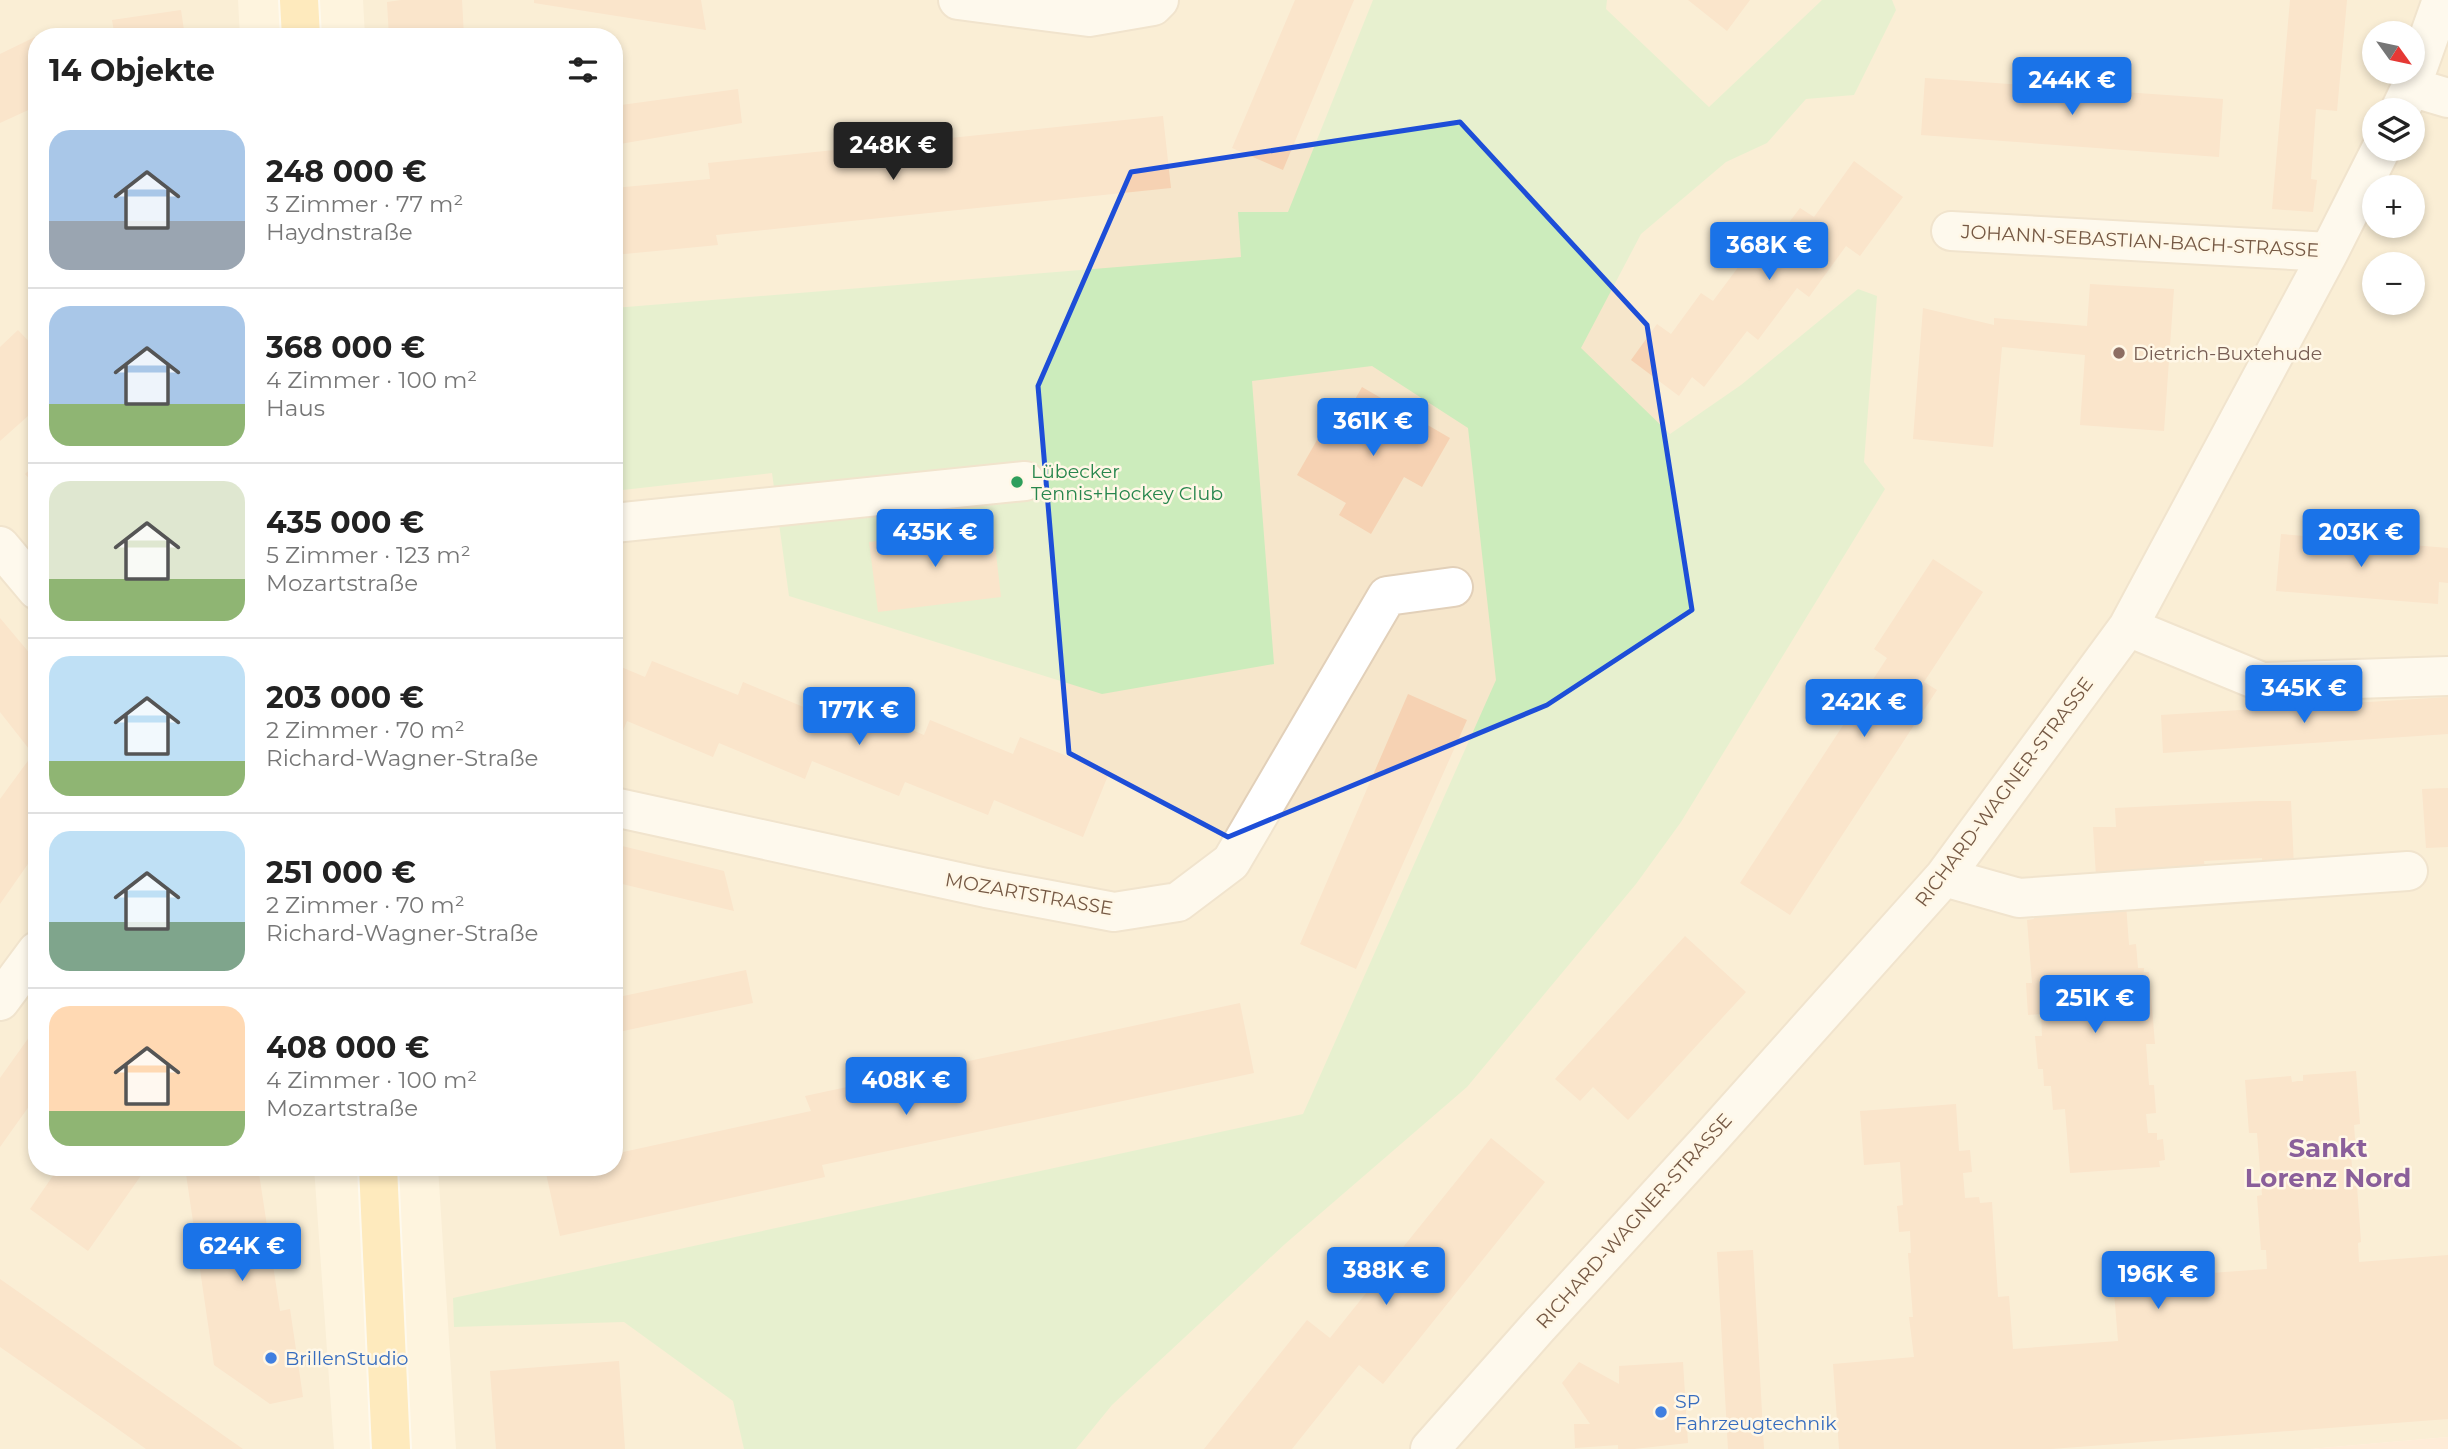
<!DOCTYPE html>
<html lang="de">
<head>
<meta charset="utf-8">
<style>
  body { margin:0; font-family:Montserrat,sans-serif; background:#f2f2f2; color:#222; height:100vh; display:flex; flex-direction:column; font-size:26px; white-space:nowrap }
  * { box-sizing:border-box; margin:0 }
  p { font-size:23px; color:#767676 }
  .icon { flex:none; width:38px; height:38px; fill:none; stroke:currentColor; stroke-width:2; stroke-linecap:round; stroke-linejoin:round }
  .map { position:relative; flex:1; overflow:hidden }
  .panel { position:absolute; left:28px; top:28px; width:595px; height:1148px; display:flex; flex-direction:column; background:#fff; border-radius:28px; box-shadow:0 4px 10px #0003 }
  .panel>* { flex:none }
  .needle { width:46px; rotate:123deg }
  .buttons { position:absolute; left:2362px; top:21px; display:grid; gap:14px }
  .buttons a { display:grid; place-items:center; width:63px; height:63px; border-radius:50%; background:#fff; box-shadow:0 4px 10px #0003; font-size:35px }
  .price { position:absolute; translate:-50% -60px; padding:0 16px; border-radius:7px; background:#1a73e8; color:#fff; font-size:23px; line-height:46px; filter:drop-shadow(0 2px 4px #0008) }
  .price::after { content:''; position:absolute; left:50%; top:42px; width:21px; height:16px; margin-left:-10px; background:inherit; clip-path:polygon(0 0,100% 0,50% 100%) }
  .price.active { background:#222; color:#fff }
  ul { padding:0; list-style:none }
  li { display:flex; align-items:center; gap:21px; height:175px; padding:0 21px }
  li+li { border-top:2px solid #e0e0e0 }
  li span { display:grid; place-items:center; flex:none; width:196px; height:140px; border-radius:21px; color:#555 }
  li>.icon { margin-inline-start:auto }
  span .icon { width:84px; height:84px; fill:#fffc; stroke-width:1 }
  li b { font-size:30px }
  h2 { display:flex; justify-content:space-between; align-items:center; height:84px; padding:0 21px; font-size:30px }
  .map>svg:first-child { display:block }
  .residential { fill:#f6e6cb; fill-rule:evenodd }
  .commercial { fill:#ffe2d1 }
  .green { fill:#ccecbc }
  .building { fill:#f6d2b3 }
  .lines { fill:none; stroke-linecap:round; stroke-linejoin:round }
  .minor-casing { stroke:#e2d0b9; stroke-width:42 }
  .major-casing { stroke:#fff; stroke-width:42 }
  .minor { stroke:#fff; stroke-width:38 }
  .major { stroke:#ffde94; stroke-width:38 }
  .marked { fill:none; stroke:#1d4ed8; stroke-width:5; stroke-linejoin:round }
  .education-dot { fill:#8d6e63; stroke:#fff7e6; stroke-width:2.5 }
  .leisure-dot { fill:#2e9e5b; stroke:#fff7e6; stroke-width:2.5 }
  .shop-dot { fill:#3f7fe0; stroke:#fff7e6; stroke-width:2.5 }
  .labels { text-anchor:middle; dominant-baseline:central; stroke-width:5; stroke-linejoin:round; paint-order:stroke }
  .street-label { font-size:19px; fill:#765944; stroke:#fff7e6 }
  .education-label { font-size:19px; fill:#785e54; stroke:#fff7e6; text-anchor:start }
  .leisure-label { font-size:19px; fill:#27864d; stroke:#fff7e6; text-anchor:start }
  .shop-label { font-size:19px; fill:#366cbe; stroke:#fff7e6; text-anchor:start }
  .district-label { font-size:26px; font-weight:bold; fill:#8a5f9a; stroke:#fff7e6 }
</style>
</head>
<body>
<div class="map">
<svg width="2448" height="1449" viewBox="0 0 2448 1449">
  <rect width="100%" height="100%" fill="#fef4de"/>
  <path class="residential" d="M0 0H238L240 37H37V1167H314L334 1449H0Z
    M363 0H2448V1437L2310 1449H456L438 1167H614V37H365ZM2375 33H2413V72H2375ZM2375 110H2413V149H2375ZM2375 187H2413V226H2375ZM2375 264H2413V303H2375Z"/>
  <path class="commercial" d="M2448 1437V1449H2310Z"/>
  <path class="green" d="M1373 0H1607L1606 9 1709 107 1822 0H1892L1896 10 1854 95 1806 99 1767 143 1726 162 1641 234 1581 348 1670 434 1741 385 1858 289 1877 296 1864 462 1885 489 1681 822 1636 884 1467 1087 1285 1244 1112 1405 1076 1449H744L733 1401 624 1322 454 1327 453 1298 1303 1114 1496 680 1468 428 1372 366 1252 381 1274 664 1102 694 789 596 772 473 614 491V308L1241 257 1238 212H1288Z"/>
  <path class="building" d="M401 0H462L464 37H389L387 2Z
    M534 0H701L706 30 534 3Z
    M1295 0H1354L1283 170 1232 148Z
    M1688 0H1750L1727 31Z
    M2290 0H2347L2337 111 2316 109 2311 179 2317 180 2313 212 2272 209Z
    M181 10 185 37H115L112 20Z
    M37 36V106L0 123V54Z
    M1925 78 2223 99 2219 157 1921 135Z
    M738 89 742 123 614 145V106Z
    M1163 116 1171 188 716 235 718 245 614 255V188L710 179 708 163Z
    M1854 161 1903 197 1860 256 1846 246 1809 297 1797 288 1758 340 1747 331 1704 387 1692 377 1679 396 1631 360 1657 324 1671 334 1701 293 1713 301 1751 250 1762 258 1800 208 1814 217Z
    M2090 284 2174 289 2164 431 2080 425 2085 355 2002 347 1993 447 1913 439 1923 308 1994 325V318L2087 326Z
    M18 330 37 350V408L0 441V347Z
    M1362 387 1450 438 1422 487 1404 477 1371 534 1339 515 1346 503 1297 475 1321 433 1332 440Z
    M37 463V487L25 474Z
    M993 527 1001 597 878 612 869 542Z
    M2281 534 2448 548V583L2439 582 2438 604 2276 591Z
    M1933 559 1983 592 1924 682 1937 690 1790 915 1740 883 1887 658 1874 649Z
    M0 618 37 662V851L0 904V799L33 754 0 712Z
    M652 661 738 695 743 682 830 718 837 699 924 735 930 720 1013 754 1020 737 1109 773 1083 837 994 800 988 815 905 782 899 796 812 761 805 779 719 743 713 757 627 721 620 738 614 735V664L645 677Z
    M1408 694 1467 720 1356 969 1300 944Z
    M2448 697V734L2163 753 2161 715Z
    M2448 788V847L2426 848 2422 789Z
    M2259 801H2291L2294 867 2263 869 2262 858 2204 861 2205 869 2096 876 2093 827H2116L2115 808Z
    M614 844 724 871 734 911 614 882Z
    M2126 904 2129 945 2136 944 2138 968H2144V972H2149L2155 1044H2146L2149 1085H2154L2156 1113 2146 1114 2148 1133H2157V1140L2163 1139 2165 1160 2159 1161 2160 1167 2070 1173 2065 1109 2053 1110 2051 1086H2044L2043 1069H2038L2035 1036H2042L2041 1014 2028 1015 2026 983H2032L2027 920 2034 919 2033 911Z
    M1685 936 1746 992 1628 1120 1593 1087 1580 1101 1555 1079Z
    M746 970 753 1003 614 1033V998Z
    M1240 1003 1254 1073 822 1165 825 1177 560 1236 545 1169 614 1167V1154L811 1111 805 1096Z
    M37 1026V1095L0 1147V1078Z
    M2356 1071 2360 1124 2354 1125 2356 1152H2351L2353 1186H2357L2361 1242 2358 1243 2359 1262 2448 1255V1419L2051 1449H1839L1833 1364 1914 1357 1909 1317H1913L1908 1253H1911L1910 1231 1899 1232 1898 1216 1897 1206 1903 1205 1900 1162 1864 1165 1860 1111 1956 1104 1959 1151 1970 1150 1972 1172 1963 1173 1965 1198 1979 1197 1980 1203 1992 1202 1998 1297 2009 1296 2013 1349 2118 1341 2113 1280 2267 1269 2266 1250H2261L2257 1196 2262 1195 2257 1133H2249L2245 1080 2291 1076 2292 1082 2298 1081H2303V1075Z
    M1491 1138 1545 1182 1383 1384 1359 1365 1292 1449H1204L1307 1320 1330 1338Z
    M59 1167H147L88 1251 30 1209Z
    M185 1167H258L280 1311 290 1309 303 1397 270 1404 214 1365Z
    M1753 1250 1764 1449H1728L1717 1252Z
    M0 1279 140 1377 243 1449H146L108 1422 0 1347Z
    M619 1361 625 1449H496L490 1371Z
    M1579 1362 1619 1384V1366L1683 1362 1688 1443 1634 1449H1618V1445L1575 1448 1574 1424H1590L1562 1383Z"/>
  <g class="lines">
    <g class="minor-casing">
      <path id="minor" d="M958 0 1089 17 1153 6 1159 0
        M2411 87 2448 98
        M2400 110 2411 87 2442 0
        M1951 231 2329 252
        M614 523 1025 481
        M0 546 37 590
        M2128 627 2262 682 2448 676
        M614 807 986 888 1114 912 1178 902 1231 862 1387 596 1453 587
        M1944 877 2019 898 2408 871
        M0 1001 37 951
        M1430 1449 1537 1328 1708 1141 1944 877 2128 627 2329 252 2381 149"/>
    </g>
    <g class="major-casing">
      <path id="major" d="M299 0 301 37
        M378 1167 391 1449"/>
    </g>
    <use href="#minor" class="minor"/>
    <use href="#major" class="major"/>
  </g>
  <path d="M0 0H2448V1449H0ZM1460 122 1647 325 1692 610 1547 705 1228 837 1069 753 1038 386 1131 172Z" fill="#fef4de" fill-opacity=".55" fill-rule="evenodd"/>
  <path class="marked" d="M1460 122 1647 325 1692 610 1547 705 1228 837 1069 753 1038 386 1131 172Z"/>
  <circle class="education-dot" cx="2119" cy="353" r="7"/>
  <circle class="leisure-dot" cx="1017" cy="482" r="7"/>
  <g class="shop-dot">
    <circle cx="271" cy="1358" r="7"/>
    <circle cx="1661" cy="1412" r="7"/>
  </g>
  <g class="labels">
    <g class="street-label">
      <text transform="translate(2140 241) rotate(3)">JOHANN-SEBASTIAN-BACH-STRASSE</text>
      <text transform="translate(2004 792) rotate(-53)">RICHARD-WAGNER-STRASSE</text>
      <text transform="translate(1029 894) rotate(10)">MOZARTSTRASSE</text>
      <text transform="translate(1634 1221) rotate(-48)">RICHARD-WAGNER-STRASSE</text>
    </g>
    <g class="education-label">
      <text x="2133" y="353">Dietrich-Buxtehude</text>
    </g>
    <g class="leisure-label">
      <text x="1031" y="471">Lübecker<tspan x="1031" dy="22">Tennis+Hockey Club</tspan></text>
    </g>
    <g class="shop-label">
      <text x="285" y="1358">BrillenStudio</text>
      <text x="1675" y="1401">SP<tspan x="1675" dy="22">Fahrzeugtechnik</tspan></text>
    </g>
    <g class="district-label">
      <text x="2328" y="1148">Sankt<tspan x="2328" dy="30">Lorenz Nord</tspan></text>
    </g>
  </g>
</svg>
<div class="buttons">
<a><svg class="needle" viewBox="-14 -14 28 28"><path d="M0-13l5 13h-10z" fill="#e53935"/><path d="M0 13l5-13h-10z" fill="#767676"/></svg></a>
<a><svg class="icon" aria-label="layers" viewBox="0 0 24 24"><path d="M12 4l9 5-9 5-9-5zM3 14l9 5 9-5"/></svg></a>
<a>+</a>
<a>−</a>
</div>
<b class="price" style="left:2072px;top:117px">244K €</b>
<b class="price active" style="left:893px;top:182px">248K €</b>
<b class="price" style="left:1769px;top:282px">368K €</b>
<b class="price" style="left:1373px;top:458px">361K €</b>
<b class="price" style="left:935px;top:569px">435K €</b>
<b class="price" style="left:2361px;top:569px">203K €</b>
<b class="price" style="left:2304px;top:725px">345K €</b>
<b class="price" style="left:1864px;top:739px">242K €</b>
<b class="price" style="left:859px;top:747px">177K €</b>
<b class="price" style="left:2095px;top:1035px">251K €</b>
<b class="price" style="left:906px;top:1117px">408K €</b>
<b class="price" style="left:242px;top:1283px">624K €</b>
<b class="price" style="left:1386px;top:1307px">388K €</b>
<b class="price" style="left:2158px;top:1311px">196K €</b>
<section class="panel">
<h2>14 Objekte<svg class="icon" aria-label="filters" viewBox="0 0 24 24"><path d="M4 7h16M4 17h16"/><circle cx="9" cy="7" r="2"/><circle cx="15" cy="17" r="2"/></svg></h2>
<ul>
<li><span style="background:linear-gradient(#a9c7e8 65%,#9aa5b1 0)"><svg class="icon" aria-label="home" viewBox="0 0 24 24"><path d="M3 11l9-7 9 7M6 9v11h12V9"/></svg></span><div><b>248 000 €</b><p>3 Zimmer · 77 m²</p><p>Haydnstraße</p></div></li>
<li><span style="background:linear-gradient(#a9c7e8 70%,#8fb573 0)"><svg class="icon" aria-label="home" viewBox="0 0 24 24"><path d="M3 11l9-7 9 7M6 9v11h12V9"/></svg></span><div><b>368 000 €</b><p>4 Zimmer · 100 m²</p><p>Haus</p></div></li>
<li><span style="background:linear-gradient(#dfe7d0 70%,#8fb573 0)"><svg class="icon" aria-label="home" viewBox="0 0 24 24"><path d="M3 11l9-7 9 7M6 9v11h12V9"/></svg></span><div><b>435 000 €</b><p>5 Zimmer · 123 m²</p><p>Mozartstraße</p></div></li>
<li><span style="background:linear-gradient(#bfe0f5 75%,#8fb573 0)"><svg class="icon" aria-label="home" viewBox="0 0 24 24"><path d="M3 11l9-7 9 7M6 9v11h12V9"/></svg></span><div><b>203 000 €</b><p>2 Zimmer · 70 m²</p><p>Richard-Wagner-Straße</p></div></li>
<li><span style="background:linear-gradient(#bfe0f5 65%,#7fa58c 0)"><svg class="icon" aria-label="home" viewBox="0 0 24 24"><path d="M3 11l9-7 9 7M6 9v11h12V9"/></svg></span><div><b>251 000 €</b><p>2 Zimmer · 70 m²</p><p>Richard-Wagner-Straße</p></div></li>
<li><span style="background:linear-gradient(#ffd9b3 75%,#8fb573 0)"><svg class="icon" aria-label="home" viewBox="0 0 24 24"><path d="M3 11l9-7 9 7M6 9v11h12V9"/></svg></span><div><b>408 000 €</b><p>4 Zimmer · 100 m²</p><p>Mozartstraße</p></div></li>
</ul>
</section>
</div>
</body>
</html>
